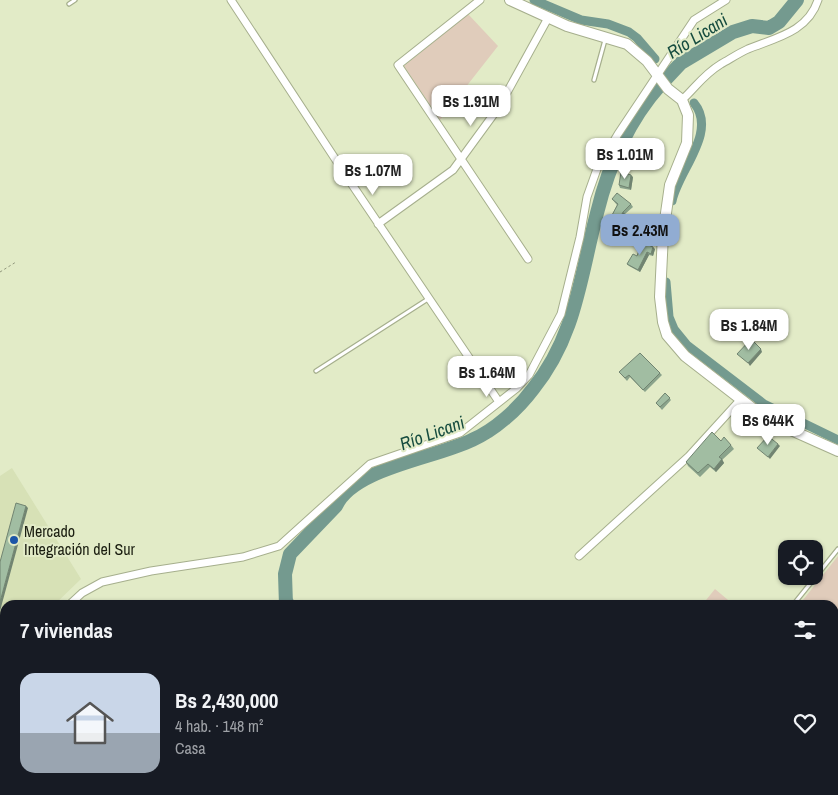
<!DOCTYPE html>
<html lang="es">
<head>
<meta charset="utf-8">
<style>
  body { margin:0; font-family:"Archivo Narrow",sans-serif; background:#242831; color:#f1f3f6; height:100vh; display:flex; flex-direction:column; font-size:19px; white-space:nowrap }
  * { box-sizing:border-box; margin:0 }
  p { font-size:16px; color:#9ea1a6 }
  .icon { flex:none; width:28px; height:28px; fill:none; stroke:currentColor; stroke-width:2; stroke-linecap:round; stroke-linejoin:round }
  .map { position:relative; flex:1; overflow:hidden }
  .sheet { position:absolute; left:0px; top:600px; width:839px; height:195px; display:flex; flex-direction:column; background:#171b24; border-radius:15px 15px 0 0; box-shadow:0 1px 4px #0004 }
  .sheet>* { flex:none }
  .tools { position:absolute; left:778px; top:540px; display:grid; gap:10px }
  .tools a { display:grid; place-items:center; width:45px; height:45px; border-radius:10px; background:#171b24; box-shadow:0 1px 4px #0004; font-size:25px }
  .price { position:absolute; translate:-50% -42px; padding:0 11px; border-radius:10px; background:#fff; color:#222; font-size:16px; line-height:32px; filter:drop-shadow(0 1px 2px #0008) }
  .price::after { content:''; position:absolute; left:50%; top:30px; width:15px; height:11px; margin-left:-8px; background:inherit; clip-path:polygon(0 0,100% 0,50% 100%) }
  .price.current { background:#91acd2; color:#111 }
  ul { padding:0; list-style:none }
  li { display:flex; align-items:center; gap:15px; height:125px; padding:0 20px }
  li span { display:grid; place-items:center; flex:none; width:140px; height:100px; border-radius:15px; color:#555 }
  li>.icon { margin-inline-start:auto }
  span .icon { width:60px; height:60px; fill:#fffc; stroke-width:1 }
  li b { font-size:21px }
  h2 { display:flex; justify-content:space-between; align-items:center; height:60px; padding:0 20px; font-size:21px }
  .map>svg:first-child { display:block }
  .built { fill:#d7e1b6 }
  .green { fill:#e0ccbb }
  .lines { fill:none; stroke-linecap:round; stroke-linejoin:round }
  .canal { stroke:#749a8f; stroke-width:9 }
  .river { stroke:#749a8f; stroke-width:14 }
  .lane-casing { stroke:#a6af8d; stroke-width:5.5 }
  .street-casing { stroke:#a6af8d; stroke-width:9 }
  .secondary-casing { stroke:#a6af8d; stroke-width:12 }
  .path { stroke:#91977d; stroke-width:1; stroke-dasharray:2.5 2.5; stroke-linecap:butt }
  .lane { stroke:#fff; stroke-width:3 }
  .street { stroke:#fff; stroke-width:7 }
  .secondary { stroke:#fff; stroke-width:10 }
  .wall { fill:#8aa38b }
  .shaded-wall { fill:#718471 }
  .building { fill:#a1bda2; stroke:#718471 }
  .poi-dot { fill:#1c56a7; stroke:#e2ebc7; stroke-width:2 }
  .labels { text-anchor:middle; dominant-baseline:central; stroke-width:4; stroke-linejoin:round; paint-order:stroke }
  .poi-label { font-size:16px; fill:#1b1e11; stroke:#e2ebc7; text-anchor:start }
  .water-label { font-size:18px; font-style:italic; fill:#164c3f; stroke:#e2ebc7 }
</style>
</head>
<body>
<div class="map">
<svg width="838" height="795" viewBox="0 0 838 795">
  <rect width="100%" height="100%" fill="#e2ebc7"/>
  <path class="built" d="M12 468 81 579 54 605H5V681L0 688V476Z"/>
  <path class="green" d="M468 14 498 46 440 120 404 66Z
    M838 556V673L834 678V605H799Z
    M715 589 734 605H702Z
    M539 790H579L585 795H534Z"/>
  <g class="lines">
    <path class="canal" d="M534 0 581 20 608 24 629 32 637 38 655 59
      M672 201C678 171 718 132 694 103
      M666 282 669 317 674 329 687 345 764 404 838 440
      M286 598 292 605
      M0 706 5 707
      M389 790 393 795"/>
    <path class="river" d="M666 79 681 63 733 32 752 26 769 28 779 22 797 0
      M286 605 285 574 290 554 336 506C353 468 436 458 472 440 495 430 518 409 533 389 576 336 580 277 597 213 608 168 628 121 660 85
      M257 795 258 790"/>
    <g class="lane-casing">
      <path id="lane" d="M69 4 75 0
        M594 80 605 40
        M316 371 428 299
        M793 605 838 549
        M641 795 645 790"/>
    </g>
    <g class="street-casing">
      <path id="street" d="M231 0 351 183 499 402
        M480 0 398 65 528 259
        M682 100C696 87 703 75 721 64 730 59 739 53 748 49 775 38 808 32 818 0
        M378 224 453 170 499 107 548 18
        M579 556 689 456 741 399
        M69 605 82 593 102 582 151 571 243 557 279 546 370 464 460 433 517 388 529 375 561 314 580 237 587 197 597 169 618 134 694 20 726 0
        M0 702 5 691
        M0 714 5 715
        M34 795 35 790"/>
    </g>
    <g class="secondary-casing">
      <path id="secondary" d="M510 0 567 26 627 44 647 61 668 89 682 100 688 115 687 143 670 185 663 234 660 297 663 322 667 335 685 356 756 411 782 426 838 451"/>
    </g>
    <path class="path" d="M0 272 16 262
      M834 789 838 782
      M829 795 833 790"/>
    <use href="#lane" class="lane"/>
    <use href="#street" class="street"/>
    <use href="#secondary" class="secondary"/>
  </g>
  <path class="wall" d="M633 177 631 190 620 188 619 185Z
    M612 199 631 204 633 207 625 214 618 227 622 231 618 236 609 230 607 227 613 220 611 217 617 205Z
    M655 249 653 256 649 255 640 272 629 266 627 264 637 256Z
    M619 372 660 373 662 375 645 392 630 377 627 381Z
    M665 393 671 400 662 410 656 403Z
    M731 445 734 449 722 460 724 463 716 472 710 467 700 477 688 466 686 462Z"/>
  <path class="shaded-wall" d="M631 175 633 177 631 190 629 188Z
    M623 212 625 214 617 228 616 226Z
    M620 228 622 231 618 236 617 233Z
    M653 247 655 249 653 256 651 254Z
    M647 252 649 255 640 272 638 270Z
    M761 349 762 352 750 366 748 363Z
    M778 444 780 446 770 459 768 457Z
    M722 459 724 463 716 472 714 469Z
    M26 506 28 508 0 611V602Z"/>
  <path class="building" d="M621 172 631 175 629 188 619 185Z
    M617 193 631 204 623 212 616 226 620 228 617 233 607 227 613 219 611 217 618 204 612 199Z
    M642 242 653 247 651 254 647 252 638 270 627 264 633 254 637 256Z
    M751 339 761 349 748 363 737 354Z
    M640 353 660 373 643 390 629 375 625 378 619 372Z
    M665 393 670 398 660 407 656 403Z
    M712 432 721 441 724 437 731 445 719 457 722 459 714 469 708 464 698 473 686 462Z
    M768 436 778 444 768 457 757 448Z
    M16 503 26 506 0 602V562Z"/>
  <circle class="poi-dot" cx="14" cy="540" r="5"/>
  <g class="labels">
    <g class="poi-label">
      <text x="24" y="531">Mercado<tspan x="24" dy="18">Integración del Sur</tspan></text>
    </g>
    <g class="water-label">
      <text transform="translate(697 36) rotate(-32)">Río Licani</text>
      <text transform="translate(432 433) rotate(-20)">Río Licani</text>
    </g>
  </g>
</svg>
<div class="tools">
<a><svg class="icon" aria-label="locate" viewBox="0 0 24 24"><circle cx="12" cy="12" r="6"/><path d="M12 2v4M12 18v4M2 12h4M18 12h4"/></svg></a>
</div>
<b class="price" style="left:471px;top:127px">Bs 1.91M</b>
<b class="price" style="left:625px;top:180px">Bs 1.01M</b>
<b class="price" style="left:373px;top:196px">Bs 1.07M</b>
<b class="price current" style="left:640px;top:256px">Bs 2.43M</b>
<b class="price" style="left:749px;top:351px">Bs 1.84M</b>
<b class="price" style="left:487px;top:398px">Bs 1.64M</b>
<b class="price" style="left:768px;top:446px">Bs 644K</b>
<section class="sheet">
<h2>7 viviendas<svg class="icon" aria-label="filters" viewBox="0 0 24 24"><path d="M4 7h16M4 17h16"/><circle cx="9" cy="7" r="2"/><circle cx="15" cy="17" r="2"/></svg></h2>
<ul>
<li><span style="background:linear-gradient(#c9d6e8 60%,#9aa5b1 0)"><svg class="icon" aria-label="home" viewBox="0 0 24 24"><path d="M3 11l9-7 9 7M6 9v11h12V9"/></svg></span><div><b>Bs 2,430,000</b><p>4 hab. · 148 m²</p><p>Casa</p></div><svg class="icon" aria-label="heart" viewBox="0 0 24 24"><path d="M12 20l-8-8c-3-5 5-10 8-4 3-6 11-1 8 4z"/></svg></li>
</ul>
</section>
</div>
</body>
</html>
